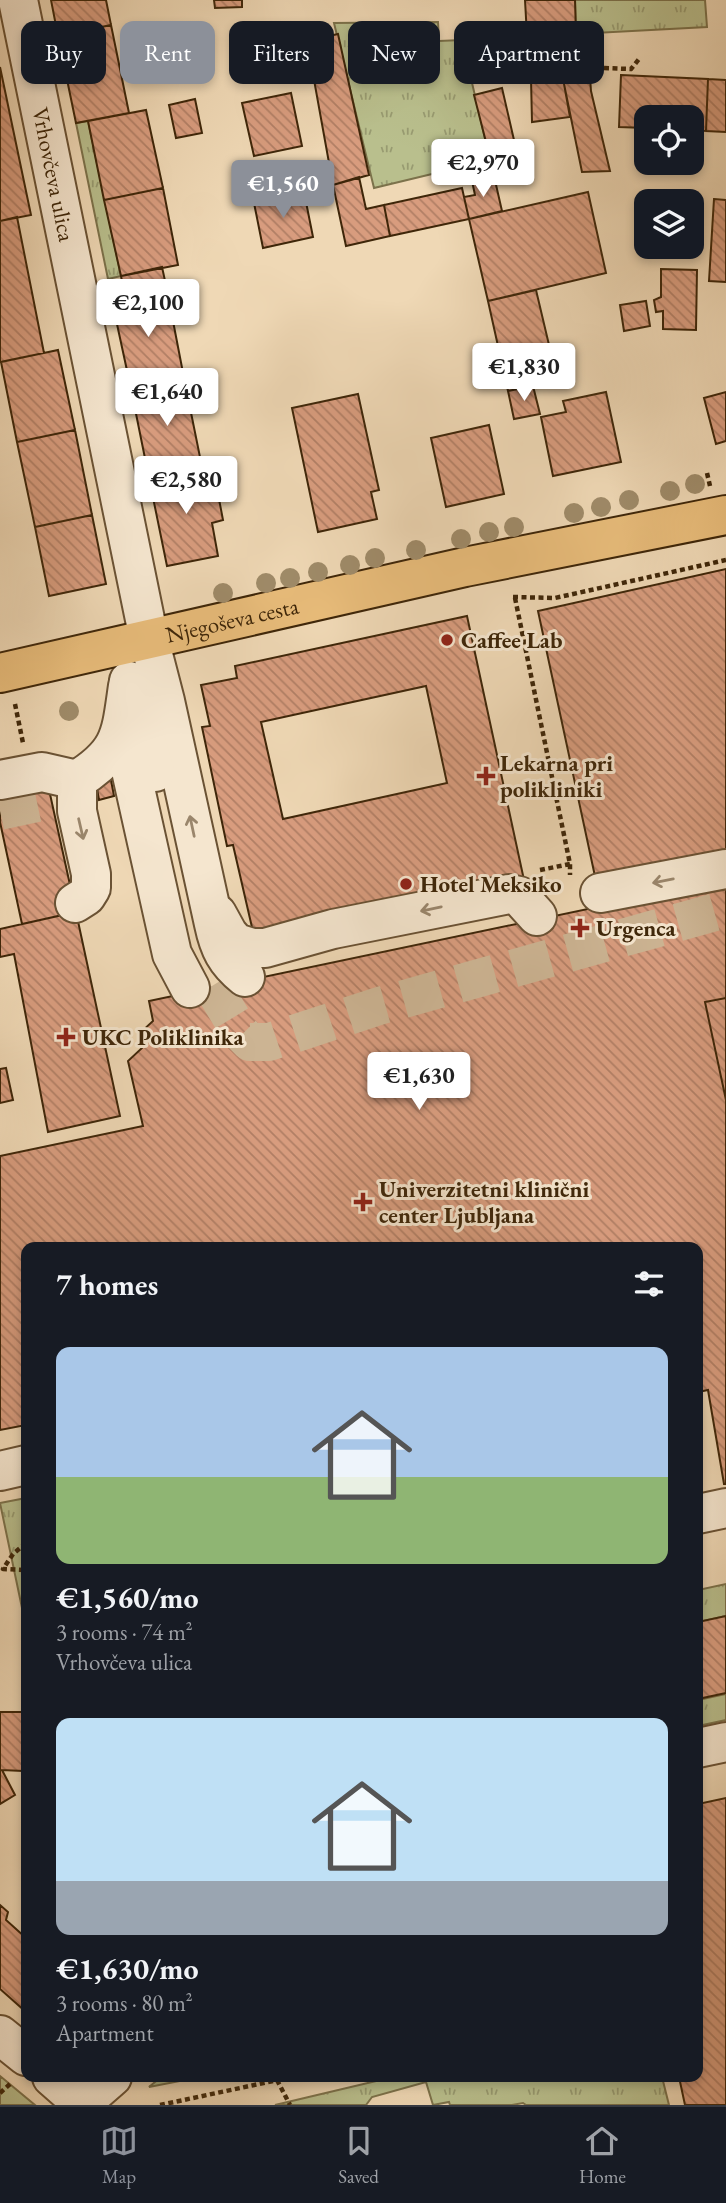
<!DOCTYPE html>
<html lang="en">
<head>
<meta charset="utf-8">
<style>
  body { margin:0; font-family:"EB Garamond",serif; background:#20242c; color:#f1f3f6; height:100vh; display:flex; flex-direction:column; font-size:26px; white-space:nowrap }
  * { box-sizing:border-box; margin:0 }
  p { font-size:23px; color:#9ea1a6 }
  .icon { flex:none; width:38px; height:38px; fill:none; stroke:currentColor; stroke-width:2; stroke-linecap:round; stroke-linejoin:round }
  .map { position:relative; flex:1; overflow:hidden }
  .side { position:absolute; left:21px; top:1242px; width:682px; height:840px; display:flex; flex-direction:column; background:#171b24; border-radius:14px; box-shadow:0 4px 10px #0003 }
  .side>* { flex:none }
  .banner { position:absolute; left:21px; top:21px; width:684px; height:63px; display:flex; gap:14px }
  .fabs { position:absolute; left:634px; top:105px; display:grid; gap:14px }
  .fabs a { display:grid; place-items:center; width:70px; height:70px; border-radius:14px; background:#171b24; box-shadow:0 4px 10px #0003; font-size:35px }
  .price { position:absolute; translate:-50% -60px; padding:0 16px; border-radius:7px; background:#fff; color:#222; font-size:23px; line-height:46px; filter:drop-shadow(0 2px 4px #0008) }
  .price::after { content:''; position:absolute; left:50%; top:42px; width:21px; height:16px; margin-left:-10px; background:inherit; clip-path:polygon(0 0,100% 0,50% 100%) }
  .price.selected { background:#8c9099; color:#fff }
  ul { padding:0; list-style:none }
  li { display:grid; align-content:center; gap:14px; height:371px; padding:0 35px }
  li span { display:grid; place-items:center; height:217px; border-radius:14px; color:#555 }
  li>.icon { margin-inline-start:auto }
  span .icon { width:126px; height:126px; fill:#fffc; stroke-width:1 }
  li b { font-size:30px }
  h2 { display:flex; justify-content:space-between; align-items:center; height:84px; padding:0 35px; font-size:30px }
  .pill { padding:0 24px; border-radius:14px; background:#171b24; box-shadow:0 4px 10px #0003; font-size:24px; line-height:63px }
  .pill.selected { background:#8c9099; color:#fff }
  .tabs { display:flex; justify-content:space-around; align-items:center; height:98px; border-top:2px solid #363941; background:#171b24; font-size:19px; color:#9ea1a6 }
  .tabs a { display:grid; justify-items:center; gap:4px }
  .tabs .selected { color:#8c9099 }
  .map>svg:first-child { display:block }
  .grass { fill:url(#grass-tufts); stroke:#7c724b; stroke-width:2 }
  .building { fill:url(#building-back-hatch); stroke:#3e2609; stroke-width:2; fill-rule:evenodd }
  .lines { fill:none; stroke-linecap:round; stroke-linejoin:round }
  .minor-tunnel { stroke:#ccb493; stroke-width:38; stroke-dasharray:38 19; stroke-linecap:butt }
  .minor-casing { stroke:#6a5234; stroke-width:42 }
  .major-casing { stroke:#3e2609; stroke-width:42 }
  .path { stroke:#3e2609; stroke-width:4.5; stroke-dasharray:5 3.5; stroke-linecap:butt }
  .minor { stroke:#f5e6cf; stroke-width:38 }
  .major { stroke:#e8bc7a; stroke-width:38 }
  .tree { fill:#9f8b69 }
  .oneway { stroke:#9a866c }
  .poi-dot { fill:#8f2418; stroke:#f5e6cf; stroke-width:2.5 }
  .labels { text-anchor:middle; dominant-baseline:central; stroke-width:6; stroke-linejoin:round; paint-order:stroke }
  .street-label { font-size:23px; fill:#3e2609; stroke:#f5e6cf }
  .poi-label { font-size:23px; font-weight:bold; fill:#3e2609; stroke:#f5e6cf; text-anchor:start }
</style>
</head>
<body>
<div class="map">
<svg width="726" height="2105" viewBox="0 0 726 2105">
  <defs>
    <pattern id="grass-tufts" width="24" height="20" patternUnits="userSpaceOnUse" patternTransform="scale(1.75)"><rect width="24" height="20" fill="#b9bf8d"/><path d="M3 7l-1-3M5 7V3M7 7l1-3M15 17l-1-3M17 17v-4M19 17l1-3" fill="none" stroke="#989b71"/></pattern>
    <pattern id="building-back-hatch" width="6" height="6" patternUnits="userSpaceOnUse" patternTransform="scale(1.75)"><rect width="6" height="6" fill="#d89c7e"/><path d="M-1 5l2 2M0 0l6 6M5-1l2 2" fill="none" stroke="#b17f65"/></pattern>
  </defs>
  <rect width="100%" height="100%" fill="#efd8b5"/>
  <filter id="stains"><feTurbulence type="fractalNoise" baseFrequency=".00286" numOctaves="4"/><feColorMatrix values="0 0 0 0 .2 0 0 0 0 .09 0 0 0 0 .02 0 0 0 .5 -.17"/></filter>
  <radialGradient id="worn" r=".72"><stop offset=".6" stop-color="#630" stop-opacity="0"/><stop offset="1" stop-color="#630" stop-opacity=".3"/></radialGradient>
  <path class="grass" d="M575 0H705L707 27 576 34Z
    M438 22 439 41 462 40 490 160 374 188 334 23Z
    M88 121 121 276 108 279 76 123Z
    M26 1498V1627L0 1503Z
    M726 1584V1616L698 1622V1590Z
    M726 1694V1720L698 1726V1700Z
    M0 2076 35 2105H0Z
    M161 2077H200L149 2087Z
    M393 2077H662L669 2105H526L523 2103 512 2105H450L449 2102 433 2105 426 2082 372 2097 366 2105H275Z"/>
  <path class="building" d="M51 0H106L111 25 58 36Z
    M214 0H242V7L215 8Z
    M525 0H575L576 34 527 36Z
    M111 25 129 113 76 123 58 36Z
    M338 34 369 175 333 185 307 41Z
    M576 34H587L591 91 610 171 582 172 564 84 562 35Z
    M562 35 564 84 570 117 532 122 530 36Z
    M0 67 31 215 0 221Z
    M621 75 708 79 706 131 691 130V117H646V128L619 127Z
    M708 79 726 80V132L706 131Z
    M502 88 514 140 487 146 474 95Z
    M291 93 302 146 254 156 242 103Z
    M195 99 202 133 176 138 169 105Z
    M146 110 163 188 104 200 88 121Z
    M494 176 502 211 469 219 464 197 475 195 472 181Z
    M359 177 366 209 384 205 390 236 346 246 333 185Z
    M163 188 178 265 121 276 104 200Z
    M462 188 469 219 390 236 384 205Z
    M304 192 313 237 263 248 254 203Z
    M588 192 606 273 488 301 469 219Z
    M714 199 726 200V282L709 281Z
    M17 217 44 353 0 362V221Z
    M162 267 167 290 125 298 121 276Z
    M661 269 697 270 696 330 663 329V311L656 312 654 300 661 297Z
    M167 290 184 378 131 389 112 301Z
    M536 290 554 366 537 370 540 384 508 391 488 301Z
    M646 301 650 326 624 331 620 305Z
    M58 350 75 430 17 442 1 362Z
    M184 378 202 467 149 478 131 389Z
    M533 386 540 414 514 419 508 391Z
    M606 392 621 462 553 476 541 417 566 412 563 401Z
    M726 392V441L716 444 704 398Z
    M358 394 379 490 371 492 377 519 318 532 292 408Z
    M489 425 504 494 446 507 431 438Z
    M75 430 92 515 35 527 17 442Z
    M202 467 209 500 219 499 223 520 212 523 218 556 167 566 149 478Z
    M92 515 106 584 49 596 35 527Z
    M726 569V852L596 881 538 611Z
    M467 616 524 880 254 936 233 845 227 846 202 727 210 726 201 685 237 678 235 666ZM426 686 447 783 283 819 261 722Z
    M111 780 114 796 99 800 96 783Z
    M48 785 76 912 22 924 0 822V796Z
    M726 880V998L705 1002 726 1100V1484H724L708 1390 698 1392V1248H26V1425L0 1430V1156L143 1126 128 1061 142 1048 139 1034 153 1021 149 1001Z
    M76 912 120 1116 48 1132 14 954 0 957V929Z
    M726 998V1100L705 1002Z
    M6 1068 13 1100 0 1103V1069Z
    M726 1616V1693L698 1699V1622Z
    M0 1712H26V1781H24L23 1771 2 1770 15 1795 0 1804Z
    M726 1798V2105H685L679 2077H698V1804Z
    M0 1905 8 1912 6 1920 26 1938V2012L0 1989Z"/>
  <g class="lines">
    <path class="minor-tunnel" d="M0 811 51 800
      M212 986 240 1032 250 1042H269L379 1006 726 909"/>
    <g class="minor-casing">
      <g id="minor">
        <path id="s1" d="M18 0 149 639 165 701 214 924C219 948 226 962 245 977"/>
        <path d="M129 681 155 772"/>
        <path d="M124 739 172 954 190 988"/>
        <path d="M0 780 42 772 77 780"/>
        <path d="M600 893 726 869"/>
        <path d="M75 903 86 896 91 888V874L77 811V780C122 752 121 734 128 686"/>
        <path d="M217 914 228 934 236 943 252 948H265L333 929 509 894 519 896 537 916"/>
        <path d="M0 1471 26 1465"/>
        <path d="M698 1514 726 1508"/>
        <path d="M698 1748 726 1742"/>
        <path d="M0 2035 26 2056"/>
        <path d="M52 2077 84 2105"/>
        <path d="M82 2103 112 2077"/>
      </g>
    </g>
    <g class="major-casing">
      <g id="major">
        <path id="s2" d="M0 673 465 567 726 515"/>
      </g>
    </g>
    <path class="path" d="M604 68 631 69 639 59
      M707 473 710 486
      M513 597 555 598 726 560
      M515 598 570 864V875
      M15 704 23 743
      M540 870 570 864
      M26 1543 13 1554 3 1569 26 1570
      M277 2080 290 2105
      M0 2093 10 2084
      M160 2105 292 2077"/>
    <use href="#minor" class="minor"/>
    <use href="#major" class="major"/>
  </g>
  <g class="tree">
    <circle cx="695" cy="484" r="10"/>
    <circle cx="670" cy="491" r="10"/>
    <circle cx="629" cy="500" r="10"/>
    <circle cx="601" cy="507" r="10"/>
    <circle cx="574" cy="513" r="10"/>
    <circle cx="514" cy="527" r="10"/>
    <circle cx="489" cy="532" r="10"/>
    <circle cx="461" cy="539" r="10"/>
    <circle cx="416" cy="550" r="10"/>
    <circle cx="375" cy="558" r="10"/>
    <circle cx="350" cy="565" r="10"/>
    <circle cx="318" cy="572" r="10"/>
    <circle cx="290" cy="578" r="10"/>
    <circle cx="266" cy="583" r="10"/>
    <circle cx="223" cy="593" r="10"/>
    <circle cx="69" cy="711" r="10"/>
  </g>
  <defs><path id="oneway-shaft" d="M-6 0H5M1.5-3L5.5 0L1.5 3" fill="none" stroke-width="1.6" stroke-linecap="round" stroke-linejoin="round" transform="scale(1.75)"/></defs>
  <g class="oneway">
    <use href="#oneway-shaft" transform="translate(192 826) rotate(-102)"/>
    <use href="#oneway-shaft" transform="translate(81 829) rotate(77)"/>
    <use href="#oneway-shaft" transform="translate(663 881) rotate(169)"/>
    <use href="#oneway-shaft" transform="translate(431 909) rotate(168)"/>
  </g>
  <g class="poi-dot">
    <circle cx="447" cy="640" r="7"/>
    <path d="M482.5 765.5h7v7h7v7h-7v7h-7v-7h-7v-7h7z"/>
    <circle cx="406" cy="884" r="7"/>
    <path d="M576.5 917.5h7v7h7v7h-7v7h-7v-7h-7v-7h7z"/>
    <path d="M62.5 1026.5h7v7h7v7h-7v7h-7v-7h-7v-7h7z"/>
    <path d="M359.5 1191.5h7v7h7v7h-7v7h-7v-7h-7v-7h7z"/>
  </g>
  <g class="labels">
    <g class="street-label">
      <text stroke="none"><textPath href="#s1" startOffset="178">Vrhovčeva ulica</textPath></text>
      <text stroke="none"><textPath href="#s2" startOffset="238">Njegoševa cesta</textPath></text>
    </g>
    <g class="poi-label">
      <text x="461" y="640">Caffee Lab</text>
      <text x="500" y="763">Lekarna pri<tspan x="500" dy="26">polikliniki</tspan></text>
      <text x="420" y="884">Hotel Meksiko</text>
      <text x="596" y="928">Urgenca</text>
      <text x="82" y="1037">UKC Poliklinika</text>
      <text x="379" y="1189">Univerzitetni klinični<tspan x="379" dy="26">center Ljubljana</tspan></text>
    </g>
  </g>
  <rect width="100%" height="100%" filter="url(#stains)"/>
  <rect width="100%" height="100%" fill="url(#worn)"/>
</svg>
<div class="fabs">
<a><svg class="icon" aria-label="locate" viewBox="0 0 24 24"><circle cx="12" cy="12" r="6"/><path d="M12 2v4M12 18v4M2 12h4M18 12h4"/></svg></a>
<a><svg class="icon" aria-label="layers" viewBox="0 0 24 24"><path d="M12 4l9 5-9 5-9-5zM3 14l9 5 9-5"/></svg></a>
</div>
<b class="price" style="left:483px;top:199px">€2,970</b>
<b class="price selected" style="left:283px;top:220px">€1,560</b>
<b class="price" style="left:148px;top:339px">€2,100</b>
<b class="price" style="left:524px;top:403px">€1,830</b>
<b class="price" style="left:167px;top:428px">€1,640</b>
<b class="price" style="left:186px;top:516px">€2,580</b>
<b class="price" style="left:419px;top:1112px">€1,630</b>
<div class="banner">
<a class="pill">Buy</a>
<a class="pill selected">Rent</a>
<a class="pill">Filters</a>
<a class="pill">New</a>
<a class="pill">Apartment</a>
</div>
<section class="side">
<h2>7 homes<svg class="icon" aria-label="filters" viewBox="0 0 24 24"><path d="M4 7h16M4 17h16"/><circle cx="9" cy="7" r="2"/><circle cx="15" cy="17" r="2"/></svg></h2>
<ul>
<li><span style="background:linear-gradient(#a9c7e8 60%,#8fb573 0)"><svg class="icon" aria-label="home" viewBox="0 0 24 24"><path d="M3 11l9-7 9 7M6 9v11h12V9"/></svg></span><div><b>€1,560/mo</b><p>3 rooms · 74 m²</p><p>Vrhovčeva ulica</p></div></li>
<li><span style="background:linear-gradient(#bfe0f5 75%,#9aa5b1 0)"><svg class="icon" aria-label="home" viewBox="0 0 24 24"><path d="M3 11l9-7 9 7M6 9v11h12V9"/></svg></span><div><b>€1,630/mo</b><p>3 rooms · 80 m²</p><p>Apartment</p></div></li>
</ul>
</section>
</div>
<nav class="tabs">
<a class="selected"><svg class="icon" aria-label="map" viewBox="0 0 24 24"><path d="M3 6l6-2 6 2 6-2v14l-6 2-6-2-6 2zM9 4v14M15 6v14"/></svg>Map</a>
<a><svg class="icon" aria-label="saved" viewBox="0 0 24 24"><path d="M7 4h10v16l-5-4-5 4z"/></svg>Saved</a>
<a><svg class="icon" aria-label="home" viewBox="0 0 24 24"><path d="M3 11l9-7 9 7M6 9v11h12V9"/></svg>Home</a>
</nav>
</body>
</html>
